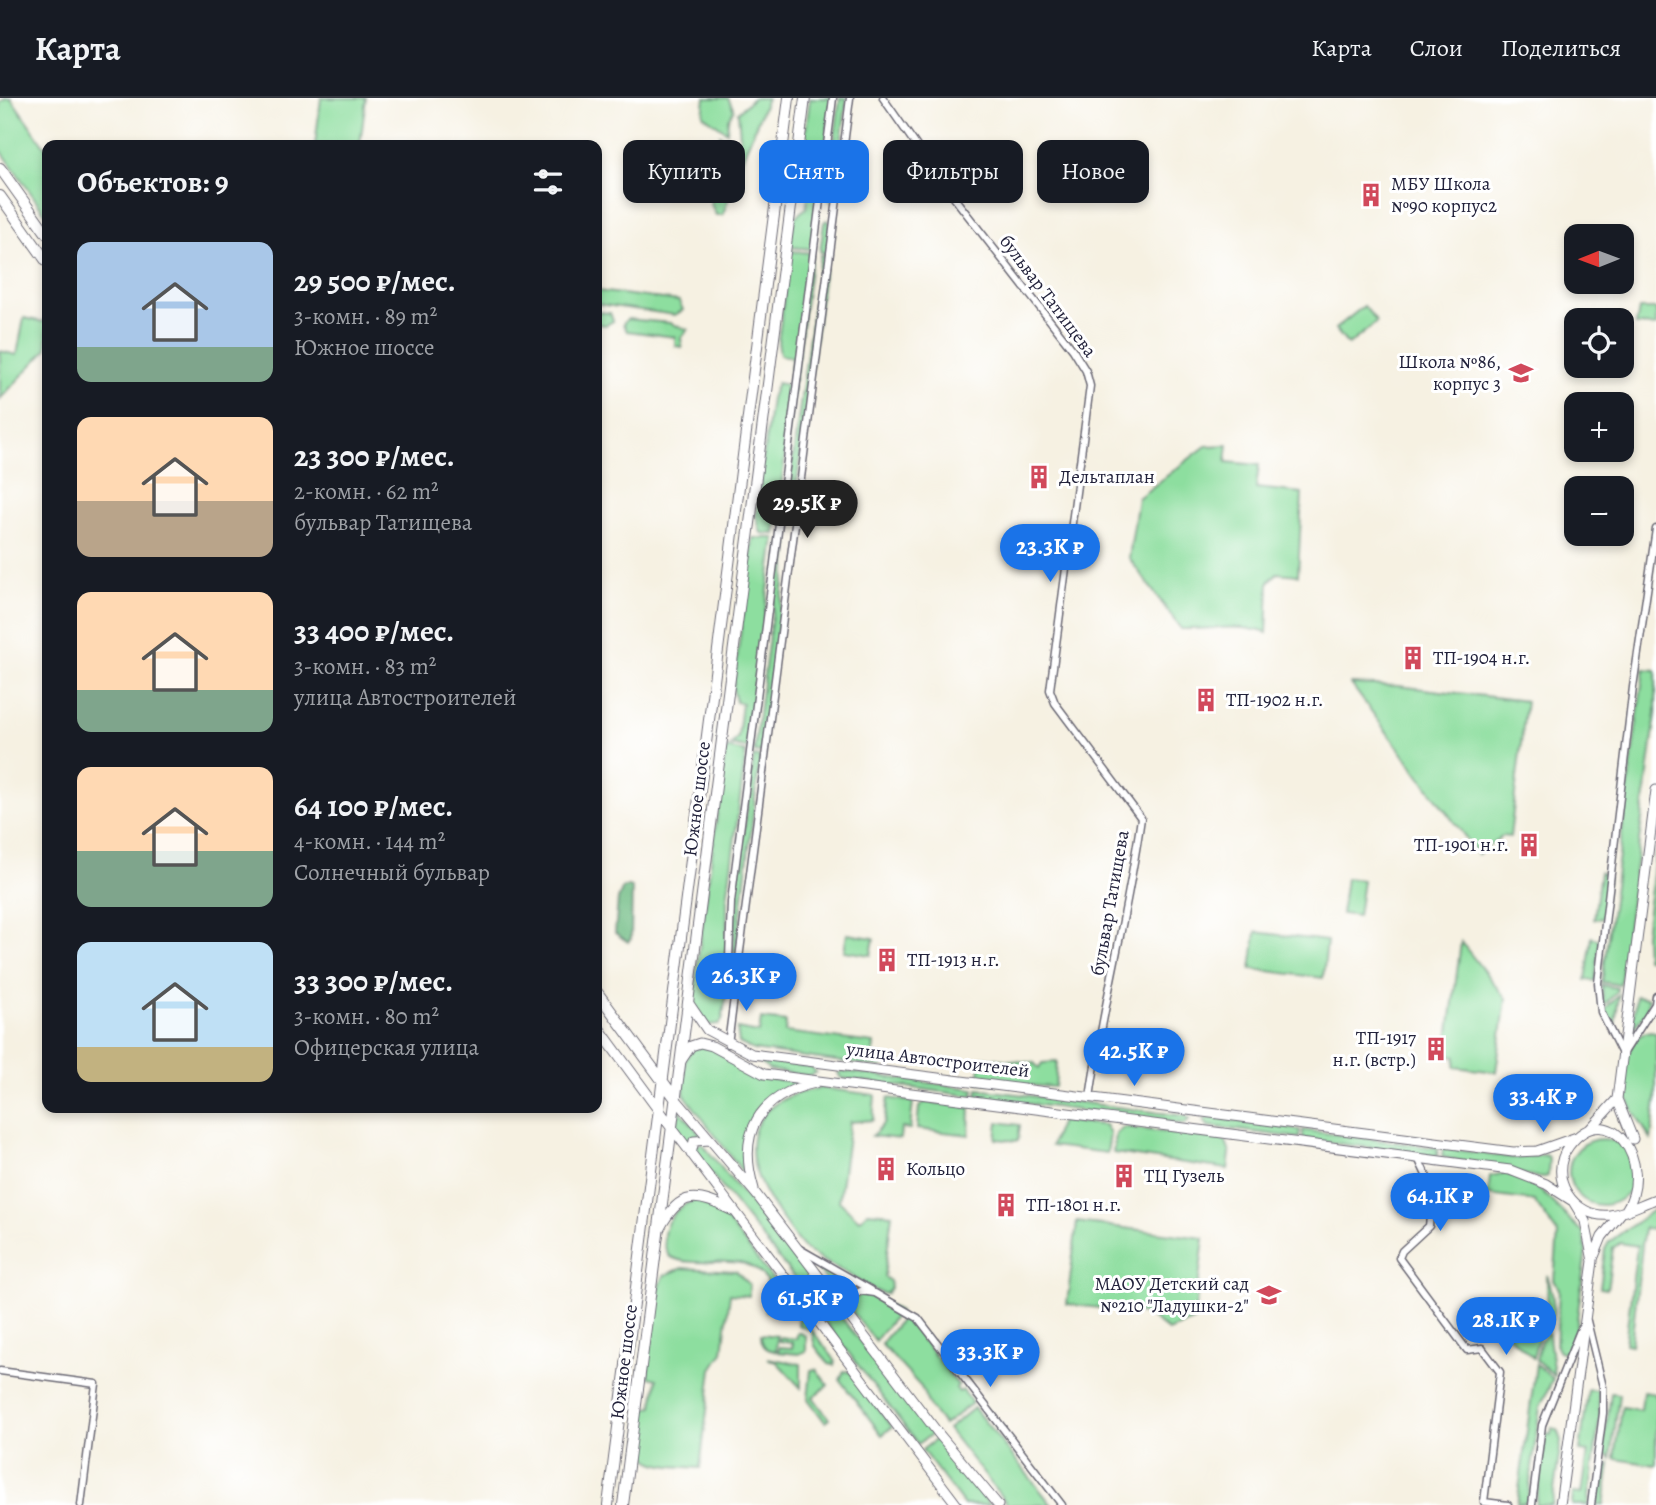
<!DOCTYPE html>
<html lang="ru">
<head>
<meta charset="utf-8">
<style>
  body { margin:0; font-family:Alegreya,serif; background:#242831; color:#f1f3f6; height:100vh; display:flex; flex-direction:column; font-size:26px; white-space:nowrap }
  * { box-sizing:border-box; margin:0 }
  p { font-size:23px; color:#9ea1a6 }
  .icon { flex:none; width:38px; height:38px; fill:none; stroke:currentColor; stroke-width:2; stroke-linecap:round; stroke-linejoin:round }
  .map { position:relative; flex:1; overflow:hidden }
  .panel { position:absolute; left:42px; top:42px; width:560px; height:973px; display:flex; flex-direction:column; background:#171b24; border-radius:14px; box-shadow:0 4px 10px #0003 }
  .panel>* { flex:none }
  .top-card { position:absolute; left:623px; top:42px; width:665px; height:63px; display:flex; gap:14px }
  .needle { width:46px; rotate:269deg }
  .tools { position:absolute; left:1564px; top:126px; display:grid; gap:14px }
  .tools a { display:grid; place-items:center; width:70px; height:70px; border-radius:14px; background:#171b24; box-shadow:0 4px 10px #0003; font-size:35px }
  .price { position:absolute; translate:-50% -60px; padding:0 16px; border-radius:24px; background:#1a73e8; color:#fff; font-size:23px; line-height:46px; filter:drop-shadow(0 2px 4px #0008) }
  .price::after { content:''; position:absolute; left:50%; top:42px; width:21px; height:16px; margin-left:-10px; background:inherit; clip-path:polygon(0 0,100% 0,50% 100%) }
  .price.selected { background:#222; color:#fff }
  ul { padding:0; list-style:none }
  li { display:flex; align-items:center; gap:21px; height:175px; padding:0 35px }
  li span { display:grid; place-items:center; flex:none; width:196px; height:140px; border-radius:14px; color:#555 }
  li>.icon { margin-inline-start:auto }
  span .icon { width:84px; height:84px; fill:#fffc; stroke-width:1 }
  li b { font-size:30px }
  h2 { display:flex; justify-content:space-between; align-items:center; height:84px; padding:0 35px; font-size:30px }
  .chip { padding:0 24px; border-radius:14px; background:#171b24; box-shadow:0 4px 10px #0003; font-size:24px; line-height:63px }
  .chip.selected { background:#1a73e8; color:#fff }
  header { display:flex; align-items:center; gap:42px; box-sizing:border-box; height:98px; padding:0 35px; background:#171b24; border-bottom:2px solid #363941 }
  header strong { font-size:33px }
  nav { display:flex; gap:38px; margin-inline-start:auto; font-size:24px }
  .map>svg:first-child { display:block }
  .green { fill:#8dde9f; stroke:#58806d; stroke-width:2 }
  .forest { fill:#72bd86; stroke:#4a7060; stroke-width:2 }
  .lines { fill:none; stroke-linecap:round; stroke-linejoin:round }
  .street-casing { stroke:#6c6a75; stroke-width:9 }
  .secondary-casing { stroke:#6c6a75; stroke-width:11 }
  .primary-casing { stroke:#6c6a75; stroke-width:12 }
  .street { stroke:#fff; stroke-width:6 }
  .secondary { stroke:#fff; stroke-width:9 }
  .primary { stroke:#fff; stroke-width:10 }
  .labels { text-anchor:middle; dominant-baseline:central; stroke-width:6; stroke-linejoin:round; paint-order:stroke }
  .poi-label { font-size:19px; fill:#22223b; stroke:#fff; text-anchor:start }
  .street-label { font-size:19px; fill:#22223b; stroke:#fff }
</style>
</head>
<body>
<header>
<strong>Карта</strong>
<nav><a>Карта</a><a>Слои</a><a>Поделиться</a></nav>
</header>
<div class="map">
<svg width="1656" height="1407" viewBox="0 0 1656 1407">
  <rect width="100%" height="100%" fill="#fff"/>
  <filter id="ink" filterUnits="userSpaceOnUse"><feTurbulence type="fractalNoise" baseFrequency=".0143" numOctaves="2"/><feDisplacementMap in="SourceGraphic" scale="14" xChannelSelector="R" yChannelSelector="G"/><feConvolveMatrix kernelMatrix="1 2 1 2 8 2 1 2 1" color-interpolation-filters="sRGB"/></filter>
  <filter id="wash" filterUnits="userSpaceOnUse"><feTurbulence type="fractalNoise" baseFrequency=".00686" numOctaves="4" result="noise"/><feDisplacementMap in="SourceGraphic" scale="28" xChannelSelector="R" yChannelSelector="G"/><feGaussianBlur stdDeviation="1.57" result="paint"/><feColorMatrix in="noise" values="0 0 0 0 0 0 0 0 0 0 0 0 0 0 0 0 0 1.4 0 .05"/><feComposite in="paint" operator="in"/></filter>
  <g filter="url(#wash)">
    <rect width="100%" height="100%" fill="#f6f1e2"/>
    <path class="green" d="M6 0H11L47 52V118L0 51V5Z
      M321 0H366L360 47H315Z
      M705 0H728L734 12 728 21 727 34 703 17Z
      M753 0H767L734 81 728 77 740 39 738 14Z
      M810 0H832L823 66 812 76 805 74 802 60Z
      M840 0H847L834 100 830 103 827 98Z
      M720 37 732 43C736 53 728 65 719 69Z
      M823 70 812 151 790 149 794 120 806 110 811 79Z
      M726 80 734 84 723 117H716L711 106 715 87 720 81Z
      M827 122 830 125 827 155 820 154 824 124Z
      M790 153 812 155 795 283 789 282 792 259 780 257 778 244Z
      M820 157 826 158 792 422 788 424 785 420Z
      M597 193 679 203 683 212 675 217 597 206Z
      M1364 208 1377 224 1348 247 1335 231Z
      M1639 211H1656V228L1636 227Z
      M47 214V251L0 301V253L17 257 24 220 44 224Z
      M597 214 610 215 613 223 606 227 597 226Z
      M627 221 670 225 688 232 681 240 682 249 675 248V239L627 233 623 226Z
      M777 285 794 288 775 436 761 435 756 418 771 300Z
      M1228 347 1226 364 1259 367 1256 390 1302 395 1298 477 1277 475 1269 484 1267 535C1238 525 1212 532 1181 531L1129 460 1138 400 1206 348Z
      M753 440H775L747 650 731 647 738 639 742 605 736 604 733 591Z
      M786 443 789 448 761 655 754 654 781 446Z
      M1644 571 1656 572V615L1620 887 1602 884Z
      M1351 586 1398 588 1526 603 1510 739 1502 738 1478 756Z
      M726 650 746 654 727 801V893L722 922 719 926 708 927 693 909V899Z
      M754 658 760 659 736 856 733 851 736 797Z
      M1656 753V856H1652L1651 862 1646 861 1645 836Z
      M1600 774 1608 779 1603 820 1594 821Z
      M1346 780 1363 782 1358 818 1341 816Z
      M1256 834 1327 843 1323 880 1251 871Z
      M847 836 874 840 871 857 844 853Z
      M1592 839 1600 842 1595 883 1586 882Z
      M1461 844 1506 901 1496 974 1455 969 1456 958 1446 957Z
      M1602 887 1617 890 1616 895 1603 908Z
      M1619 897 1614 933 1604 912Z
      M1636 898 1649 900 1647 914 1632 931Z
      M761 921 786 924 785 934 874 945 873 957 886 959V966L880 969 753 952 739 945 737 931 759 935Z
      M1650 933 1656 934V1002L1651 1041C1643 1028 1633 1016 1628 1001 1621 980 1624 939 1650 933Z
      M704 948 713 950 757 979 803 985C751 997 737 1035 750 1084L684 996 685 963 692 951Z
      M981 959 1034 965 1039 970 1042 965 1057 964 1055 989 978 984Z
      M757 962 811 969 816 974 810 978 769 972Z
      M842 973 974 991 973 998 841 980 838 975Z
      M822 990 875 997 873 1022 850 1024 839 1103 859 1122 868 1114 892 1116 884 1179 890 1183 891 1190 886 1196C873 1194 859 1183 848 1176 835 1168 818 1162 806 1152 796 1144 788 1128 780 1118 736 1058 740 1002 822 990Z
      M978 991 1185 1018 1189 1021 1185 1026 977 999Z
      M888 1000 913 1004 910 1031 901 1030 900 1041 872 1038 884 1025Z
      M925 1004 970 1009 969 1037 917 1031 919 1009Z
      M679 1011 702 1038 693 1039 688 1047 676 1033Z
      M1209 1019 1300 1032 1299 1040 1208 1028 1204 1022Z
      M1061 1023 1105 1027 1110 1036 1107 1055 1051 1048Z
      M998 1024 1020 1027 1018 1043 996 1041Z
      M1124 1029 1225 1042 1230 1055 1228 1071 1113 1055 1116 1036Z
      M1303 1032 1438 1050 1437 1058 1303 1041Z
      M1569 1074a33 33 0 1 1 66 0a33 33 0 1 1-66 0Z
      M703 1046C737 1092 775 1133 810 1177L814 1183 812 1192 803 1191 694 1054 695 1047Z
      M1443 1050 1514 1060 1545 1057 1549 1060 1548 1078 1541 1080 1442 1059Z
      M1505 1075 1535 1087 1583 1135 1586 1152 1576 1230 1566 1254H1559L1556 1249 1559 1191 1554 1182 1558 1136 1534 1103 1488 1097 1490 1078Z
      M695 1102 720 1113 835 1262 834 1267 829 1266 815 1248 811 1232 798 1227 799 1218 765 1213 767 1183C744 1148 700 1175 669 1158 655 1133 672 1110 695 1102Z
      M1656 1110V1131L1644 1130 1631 1247 1625 1246 1637 1148 1620 1145 1613 1150 1607 1191 1600 1190 1605 1151 1609 1144Z
      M1077 1124 1204 1140 1194 1222 1168 1233 1147 1216 1067 1206Z
      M812 1163 859 1189 849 1194 844 1205Z
      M682 1170 736 1173 749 1186V1198L730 1196 723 1254 712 1271 700 1370C651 1366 636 1372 642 1316L644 1311 653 1309 657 1281 649 1279C647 1262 655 1189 665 1177Z
      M1547 1177C1552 1191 1558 1215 1548 1228Z
      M820 1192 932 1336 918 1346 807 1200Z
      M862 1196H870L899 1213 875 1243 853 1215V1202Z
      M902 1220 918 1236 958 1287 956 1290 959 1294 963 1292 972 1305 944 1327 930 1310 921 1289 881 1246Z
      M798 1234 806 1238V1253L799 1256 778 1254 779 1249 792 1250 793 1245 779 1243 780 1239 796 1241Z
      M1513 1234H1534L1539 1237 1533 1260 1507 1236Z
      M1548 1234 1549 1238 1554 1277 1536 1262 1541 1242Z
      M761 1236 777 1238 776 1253C765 1252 761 1247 761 1236Z
      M767 1260 801 1266V1290L777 1264Z
      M1536 1266 1553 1281 1540 1309 1528 1400 1525 1405 1517 1406Z
      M816 1271 828 1287 813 1299 829 1321 825 1324 808 1301 811 1272Z
      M844 1273 850 1274 892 1329 882 1337 840 1282Z
      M1588 1292 1598 1293 1600 1317 1588 1407H1572L1573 1395 1582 1396 1588 1354 1580 1353Z
      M1643 1294 1656 1296V1367L1615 1361 1622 1309 1641 1312Z
      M1611 1295 1619 1296 1611 1360 1603 1354Z
      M974 1310 1052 1407H1008L948 1331Z
      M1552 1330 1558 1333 1561 1343 1552 1407H1536L1546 1336 1551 1337Z
      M936 1341 990 1407H964L922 1352Z
      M1610 1366 1604 1407H1597L1602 1371Z"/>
    <path class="forest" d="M623 789H632L631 841 628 844 615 835 618 801Z"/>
  </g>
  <g filter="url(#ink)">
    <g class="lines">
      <g class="street-casing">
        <path id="street" d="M883 0 941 83 1073 252 1086 273 1090 288 1050 592 1055 605 1141 720C1128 814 1103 906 1090 1000
          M737 880 729 861 731 804 833 0
          M728 946 850 0
          M1625 953 1655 906 1656 898
          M1622 956 1601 914 1598 885 1633 589 1656 431
          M1418 1060 1433 1092 1429 1128 1402 1153 1399 1160 1467 1252 1482 1250 1500 1274 1484 1404 1508 1407
          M798 1150 871 1192
          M848 1215 849 1199 861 1193 875 1195 918 1220 1062 1407
          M1587 1223 1603 1289V1315L1591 1407
          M0 1273 96 1286 81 1407
          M1532 1407 1542 1327 1581 1230"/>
      </g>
      <g class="secondary-casing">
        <path id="secondary" d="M688 904 707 932 752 956 1513 1054 1537 1053 1577 1039
          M681 963 691 948 700 945 712 948 764 976 1510 1072 1546 1086 1571 1102
          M675 1000 756 1096 938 1335 998 1407
          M672 1030 957 1407
          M1590 1031 1617 1001
          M1633 1041 1617 1001 1656 692
          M691 1056 694 1043 710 1042
          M754 1091C737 1035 758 998 815 985
          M1626 1112C1656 1066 1609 996 1569 1048 1546 1079 1574 1121 1610 1117 1626 1115 1641 1106 1656 1101
          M660 1130C681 1091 697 1096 733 1113
          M1593 1161 1602 1139 1622 1114
          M796 1194 805 1197 814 1196 818 1189 816 1179
          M1560 1407 1593 1163 1585 1123 1574 1105"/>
      </g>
      <g class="primary-casing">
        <path id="primary" d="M0 70 47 136
          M0 98 47 164
          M597 894 675 1000
          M597 928 672 1030
          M608 1407 789 0
          M623 1407 805 0"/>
      </g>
      <use href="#street" class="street"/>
      <use href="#secondary" class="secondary"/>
      <use href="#primary" class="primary"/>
    </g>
  </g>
  <defs>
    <g id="building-bare" transform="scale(1.89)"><path d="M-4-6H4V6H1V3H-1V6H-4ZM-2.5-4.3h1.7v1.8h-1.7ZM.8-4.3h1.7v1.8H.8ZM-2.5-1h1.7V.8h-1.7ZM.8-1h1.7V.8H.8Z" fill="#d1495b" stroke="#fff" stroke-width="2.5" paint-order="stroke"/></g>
    <g id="school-bare" transform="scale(1.89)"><path d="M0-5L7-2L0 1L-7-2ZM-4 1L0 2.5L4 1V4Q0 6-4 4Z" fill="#d1495b" stroke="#fff" stroke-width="2.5" paint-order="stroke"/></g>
  </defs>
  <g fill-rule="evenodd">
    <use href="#building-bare" x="1371" y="97"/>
    <use href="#school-bare" x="1521" y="275"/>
    <use href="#building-bare" x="1039" y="379"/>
    <use href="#building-bare" x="1413" y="560"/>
    <use href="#building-bare" x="1206" y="602"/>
    <use href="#building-bare" x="1529" y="747"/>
    <use href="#building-bare" x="887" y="862"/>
    <use href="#building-bare" x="1436" y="951"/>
    <use href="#building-bare" x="886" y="1071"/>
    <use href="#building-bare" x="1124" y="1078"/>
    <use href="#building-bare" x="1006" y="1107"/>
    <use href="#school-bare" x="1269" y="1197"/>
  </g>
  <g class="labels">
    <g class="poi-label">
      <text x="1391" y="86">МБУ Школа<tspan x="1391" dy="22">№90 корпус2</tspan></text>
      <text x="1501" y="264" text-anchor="end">Школа №86,<tspan x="1501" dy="22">корпус 3</tspan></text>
      <text x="1059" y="379">Дельтаплан</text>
      <text x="1433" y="560">ТП-1904 н.г.</text>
      <text x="1226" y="602">ТП-1902 н.г.</text>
      <text x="1509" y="747" text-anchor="end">ТП-1901 н.г.</text>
      <text x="907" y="862">ТП-1913 н.г.</text>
      <text x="1416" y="940" text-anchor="end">ТП-1917<tspan x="1416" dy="22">н.г. (встр.)</tspan></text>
      <text x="906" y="1071">Кольцо</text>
      <text x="1144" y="1078">ТЦ Гузель</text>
      <text x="1026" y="1107">ТП-1801 н.г.</text>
      <text x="1249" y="1186" text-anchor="end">МАОУ Детский сад<tspan x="1249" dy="22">№210 "Ладушки-2"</tspan></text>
    </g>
    <g class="street-label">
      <text transform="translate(1048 198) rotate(53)">бульвар Татищева</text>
      <text transform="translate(697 701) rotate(-83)">Южное шоссе</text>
      <text transform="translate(1110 805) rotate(-80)">бульвар Татищева</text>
      <text transform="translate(938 962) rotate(7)">улица Автостроителей</text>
      <text transform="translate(624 1264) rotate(-83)">Южное шоссе</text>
    </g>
  </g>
</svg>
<div class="tools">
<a><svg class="needle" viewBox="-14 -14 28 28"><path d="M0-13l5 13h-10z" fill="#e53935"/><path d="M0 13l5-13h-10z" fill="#9ea1a6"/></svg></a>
<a><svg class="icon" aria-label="locate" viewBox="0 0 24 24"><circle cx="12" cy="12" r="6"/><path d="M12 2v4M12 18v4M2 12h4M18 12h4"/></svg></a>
<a>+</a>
<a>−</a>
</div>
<b class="price selected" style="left:807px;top:442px">29.5K ₽</b>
<b class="price" style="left:1050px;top:486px">23.3K ₽</b>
<b class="price" style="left:746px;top:915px">26.3K ₽</b>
<b class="price" style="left:1134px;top:990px">42.5K ₽</b>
<b class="price" style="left:1543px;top:1036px">33.4K ₽</b>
<b class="price" style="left:1440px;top:1135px">64.1K ₽</b>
<b class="price" style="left:810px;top:1237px">61.5K ₽</b>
<b class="price" style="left:1506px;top:1259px">28.1K ₽</b>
<b class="price" style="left:990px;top:1291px">33.3K ₽</b>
<div class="top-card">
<a class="chip">Купить</a>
<a class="chip selected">Снять</a>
<a class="chip">Фильтры</a>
<a class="chip">Новое</a>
</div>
<section class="panel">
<h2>Объектов: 9<svg class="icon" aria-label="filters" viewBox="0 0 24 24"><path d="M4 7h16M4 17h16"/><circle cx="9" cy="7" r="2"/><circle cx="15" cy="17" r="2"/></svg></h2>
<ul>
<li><span style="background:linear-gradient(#a9c7e8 75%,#7fa58c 0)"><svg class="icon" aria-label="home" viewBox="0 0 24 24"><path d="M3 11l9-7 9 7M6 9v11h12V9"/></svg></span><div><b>29 500 ₽/мес.</b><p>3-комн. · 89 m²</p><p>Южное шоссе</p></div></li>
<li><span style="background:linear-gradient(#ffd9b3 60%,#b9a48a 0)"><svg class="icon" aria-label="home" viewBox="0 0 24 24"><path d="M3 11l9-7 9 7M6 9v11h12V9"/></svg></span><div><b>23 300 ₽/мес.</b><p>2-комн. · 62 m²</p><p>бульвар Татищева</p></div></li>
<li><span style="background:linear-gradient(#ffd9b3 70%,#7fa58c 0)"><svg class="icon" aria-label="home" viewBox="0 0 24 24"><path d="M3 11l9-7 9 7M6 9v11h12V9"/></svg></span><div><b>33 400 ₽/мес.</b><p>3-комн. · 83 m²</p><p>улица Автостроителей</p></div></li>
<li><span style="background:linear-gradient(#ffd9b3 60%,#7fa58c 0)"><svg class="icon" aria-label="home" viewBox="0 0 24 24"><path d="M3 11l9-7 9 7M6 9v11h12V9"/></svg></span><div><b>64 100 ₽/мес.</b><p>4-комн. · 144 m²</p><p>Солнечный бульвар</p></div></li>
<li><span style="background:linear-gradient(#bfe0f5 75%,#c2b280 0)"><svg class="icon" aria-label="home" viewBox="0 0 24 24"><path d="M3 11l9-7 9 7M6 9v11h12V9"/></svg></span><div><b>33 300 ₽/мес.</b><p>3-комн. · 80 m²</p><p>Офицерская улица</p></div></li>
</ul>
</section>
</div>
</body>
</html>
